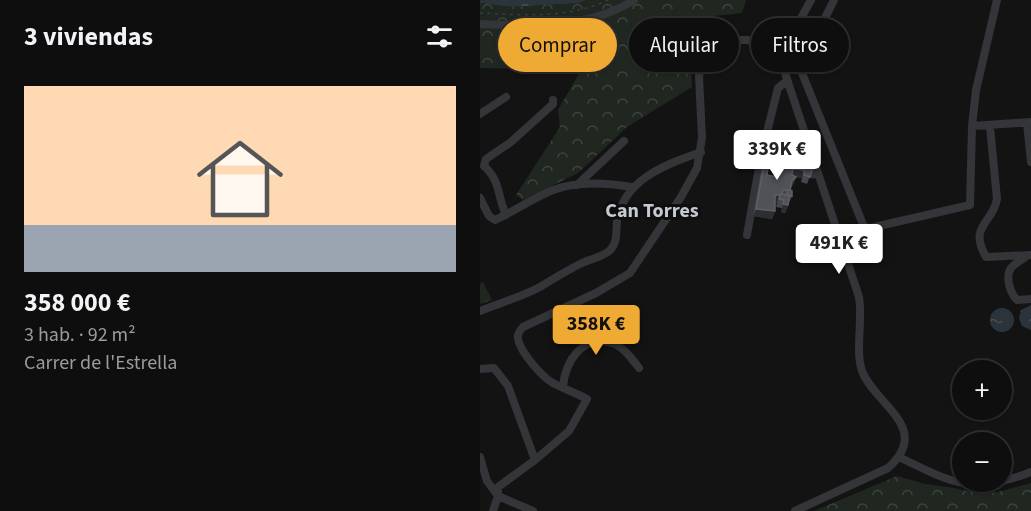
<!DOCTYPE html>
<html lang="es">
<head>
<meta charset="utf-8">
<style>
  body { margin:0; font-family:"Source Sans 3",sans-serif; background:#171718; color:#f1f3f6; height:100vh; display:flex; flex-direction:column; font-size:22px; white-space:nowrap }
  * { box-sizing:border-box; margin:0 }
  p { font-size:20px; color:#9b9c9e }
  .icon { flex:none; width:33px; height:33px; fill:none; stroke:currentColor; stroke-width:2; stroke-linecap:round; stroke-linejoin:round }
  .map { position:relative; flex:1; overflow:hidden }
  .sheet { display:flex; flex-direction:column; background:#0e0e0f; width:480px }
  .sheet>* { flex:none }
  .guide { position:absolute; left:18px; top:18px; width:442px; height:54px; display:flex; gap:12px }
  .tools { position:absolute; left:472px; top:360px; display:grid; gap:12px }
  .tools a { display:grid; place-items:center; width:60px; height:60px; border-radius:50%; background:#0e0e0f; box-shadow:0 2px 4px #0004,0 0 0 2px #2e2e2f; font-size:30px }
  .price { position:absolute; translate:-50% -51px; padding:0 14px; border-radius:6px; background:#fff; color:#222; font-size:20px; line-height:39px; filter:drop-shadow(0 2px 3px #0008) }
  .price::after { content:''; position:absolute; left:50%; top:36px; width:18px; height:14px; margin-left:-9px; background:inherit; clip-path:polygon(0 0,100% 0,50% 100%) }
  .price.active { background:#eeaa32; color:#111 }
  ul { padding:0; list-style:none }
  li { display:grid; align-content:center; gap:12px; height:318px; padding:0 24px }
  li+li { border-top:2px solid #2e2e2f }
  li span { display:grid; place-items:center; height:186px; border-radius:0px; color:#555 }
  li>.icon { margin-inline-start:auto }
  span .icon { width:108px; height:108px; fill:#fffc; stroke-width:1 }
  li b { font-size:26px }
  h2 { display:flex; justify-content:space-between; align-items:center; height:72px; padding:0 24px; font-size:26px }
  .pill { padding:0 21px; border-radius:27px; background:#0e0e0f; box-shadow:0 2px 4px #0004,0 0 0 2px #2e2e2f; font-size:21px; line-height:54px }
  .pill.active { background:#eeaa32; color:#111 }
  main { display:flex; flex:1; min-height:0 }
  .map>svg:first-child { display:block }
  .forest { fill:url(#forest-crowns) }
  .water { fill:url(#water-ripples) }
  .lines { fill:none; stroke-linecap:round; stroke-linejoin:round }
  .path { stroke:#3a3c40; stroke-width:1.5; stroke-dasharray:3 4.5; stroke-linecap:butt }
  .minor { stroke:#343539; stroke-width:8 }
  .wall { fill:#46474c; fill-rule:evenodd }
  .shaded-wall { fill:#2d2e31 }
  .building { fill:#505257; stroke:#5e6066; stroke-width:1.5; fill-rule:evenodd }
  .labels { text-anchor:middle; dominant-baseline:central; stroke-width:6; stroke-linejoin:round; paint-order:stroke }
  .neighbourhood-label { font-size:20px; font-weight:bold; fill:#c5c9d1; stroke:#0e0e0f }
</style>
</head>
<body>
<main>
<section class="sheet">
<h2>3 viviendas<svg class="icon" aria-label="filters" viewBox="0 0 24 24"><path d="M4 7h16M4 17h16"/><circle cx="9" cy="7" r="2"/><circle cx="15" cy="17" r="2"/></svg></h2>
<ul>
<li><span style="background:linear-gradient(#ffd9b3 75%,#9aa5b1 0)"><svg class="icon" aria-label="home" viewBox="0 0 24 24"><path d="M3 11l9-7 9 7M6 9v11h12V9"/></svg></span><div><b>358 000 €</b><p>3 hab. · 92 m²</p><p>Carrer de l'Estrella</p></div></li>
</ul>
</section>
<div class="map">
<svg width="551" height="511" viewBox="0 0 551 511">
  <defs>
    <pattern id="forest-crowns" width="20" height="18" patternUnits="userSpaceOnUse" patternTransform="scale(1.5)"><rect width="20" height="18" fill="#1f2720"/><path d="M2 6a3 3 0 1 1 6 0M12 15a3 3 0 1 1 6 0" fill="none" stroke="#3d443e"/></pattern>
    <pattern id="water-ripples" width="26" height="14" patternUnits="userSpaceOnUse" patternTransform="scale(1.5)"><rect width="26" height="14" fill="#2b343a"/><path d="M2 4q2-2 4 0t4 0M15 11q2-2 4 0t4 0" fill="none" stroke="#474f54"/></pattern>
  </defs>
  <rect width="100%" height="100%" fill="#131314"/>
  <path class="forest" d="M106 0H266L262 13 233 16 198 35 192 62 211 68 212 87 147 127 98 173 43 200 36 195 80 127 78 110 101 70 0 68V3L33 7 99 3Z
    M3 282 12 300 0 304V284Z
    M417 476 445 484 474 488 500 494 518 492 551 483V511H334Z"/>
  <path class="water" d="M0 0H106L99 3 33 7 0 3Z
    M551 305V330L542 326 539 318 541 310Z
    M510 320a12 12 0 1 1 24 0a12 12 0 1 1-24 0Z"/>
  <g class="lines">
    <path class="path" d="M0 13C43 15 88 19 128 0"/>
    <path class="minor" d="M354 0 325 58 322 73 384 227 390 228 490 205 492 126
      M517 0 496 90 492 126 551 122
      M0 24C52 26 108 29 154 0
      M0 114 26 97
      M547 123 551 162
      M510 127 517 199C513 224 488 225 506 257L551 255
      M294 159C309 162 322 177 338 174
      M97 185 144 141
      M0 198 9 216 15 220C35 211 53 198 73 190 97 181 128 183 152 187
      M26 215C17 196 21 181 4 166L6 159 31 142 73 104V100
      M267 235 281 156 298 88 307 81
      M547 256C542 260 535 263 531 268 525 277 530 293 537 300L551 299
      M0 311C20 303 41 297 60 287 73 279 86 271 100 264 108 260 122 257 129 251 138 244 136 231 137 221 144 179 185 165 221 152
      M0 369 14 368 28 386 55 460
      M83 387C85 362 102 334 132 343 144 347 152 359 159 368
      M0 457 7 481 18 496 13 511
      M419 457C472 483 492 495 551 472
      M53 511 18 496V487L55 460 89 431 107 399C96 393 84 389 73 383 62 377 36 348 38 335 39 332 41 329 43 327L116 293 150 273 201 197 217 168 222 138 219 76 223 61 229 53 237 47 257 40H267L305 47
      M315 511 408 468C453 428 395 405 382 371 375 351 383 320 379 297L303 67 305 47 331 0"/>
  </g>
  <path class="wall" d="M286 152 304 164 333 168 327 184 321 182 322 178 316 177 313 185 310 188V190L312 196 305 213 301 212 302 208 296 207 297 203H295V211L292 219 273 216 283 160ZM288 170 297 171 296 177 287 175Z"/>
  <path class="shaded-wall" d="M289 162 300 163 297 171 286 170Z
    M313 169 324 170 322 178 310 177Z
    M316 177 313 185 309 189 312 181Z
    M295 195H300L297 203H292Z
    M303 204 308 205 305 213 301 212Z
    M276 209 295 211 292 219 273 216Z"/>
  <path class="building" d="M286 152 305 156 304 164 333 168 330 177 324 175V170L313 169 312 175 316 177 312 181 310 190 312 191V196L309 195 308 205 303 204 304 200 299 199 300 195H295V211L276 209ZM289 162 300 163 298 177 287 175ZM303 190H308L307 195 301 194Z"/>
  <g class="labels">
    <g class="neighbourhood-label">
      <text x="172" y="211">Can Torres</text>
    </g>
  </g>
</svg>
<div class="tools">
<a>+</a>
<a>−</a>
</div>
<b class="price" style="left:297px;top:181px">339K €</b>
<b class="price" style="left:359px;top:275px">491K €</b>
<b class="price active" style="left:116px;top:356px">358K €</b>
<div class="guide">
<a class="pill active">Comprar</a>
<a class="pill">Alquilar</a>
<a class="pill">Filtros</a>
</div>
</div>
</main>
</body>
</html>
